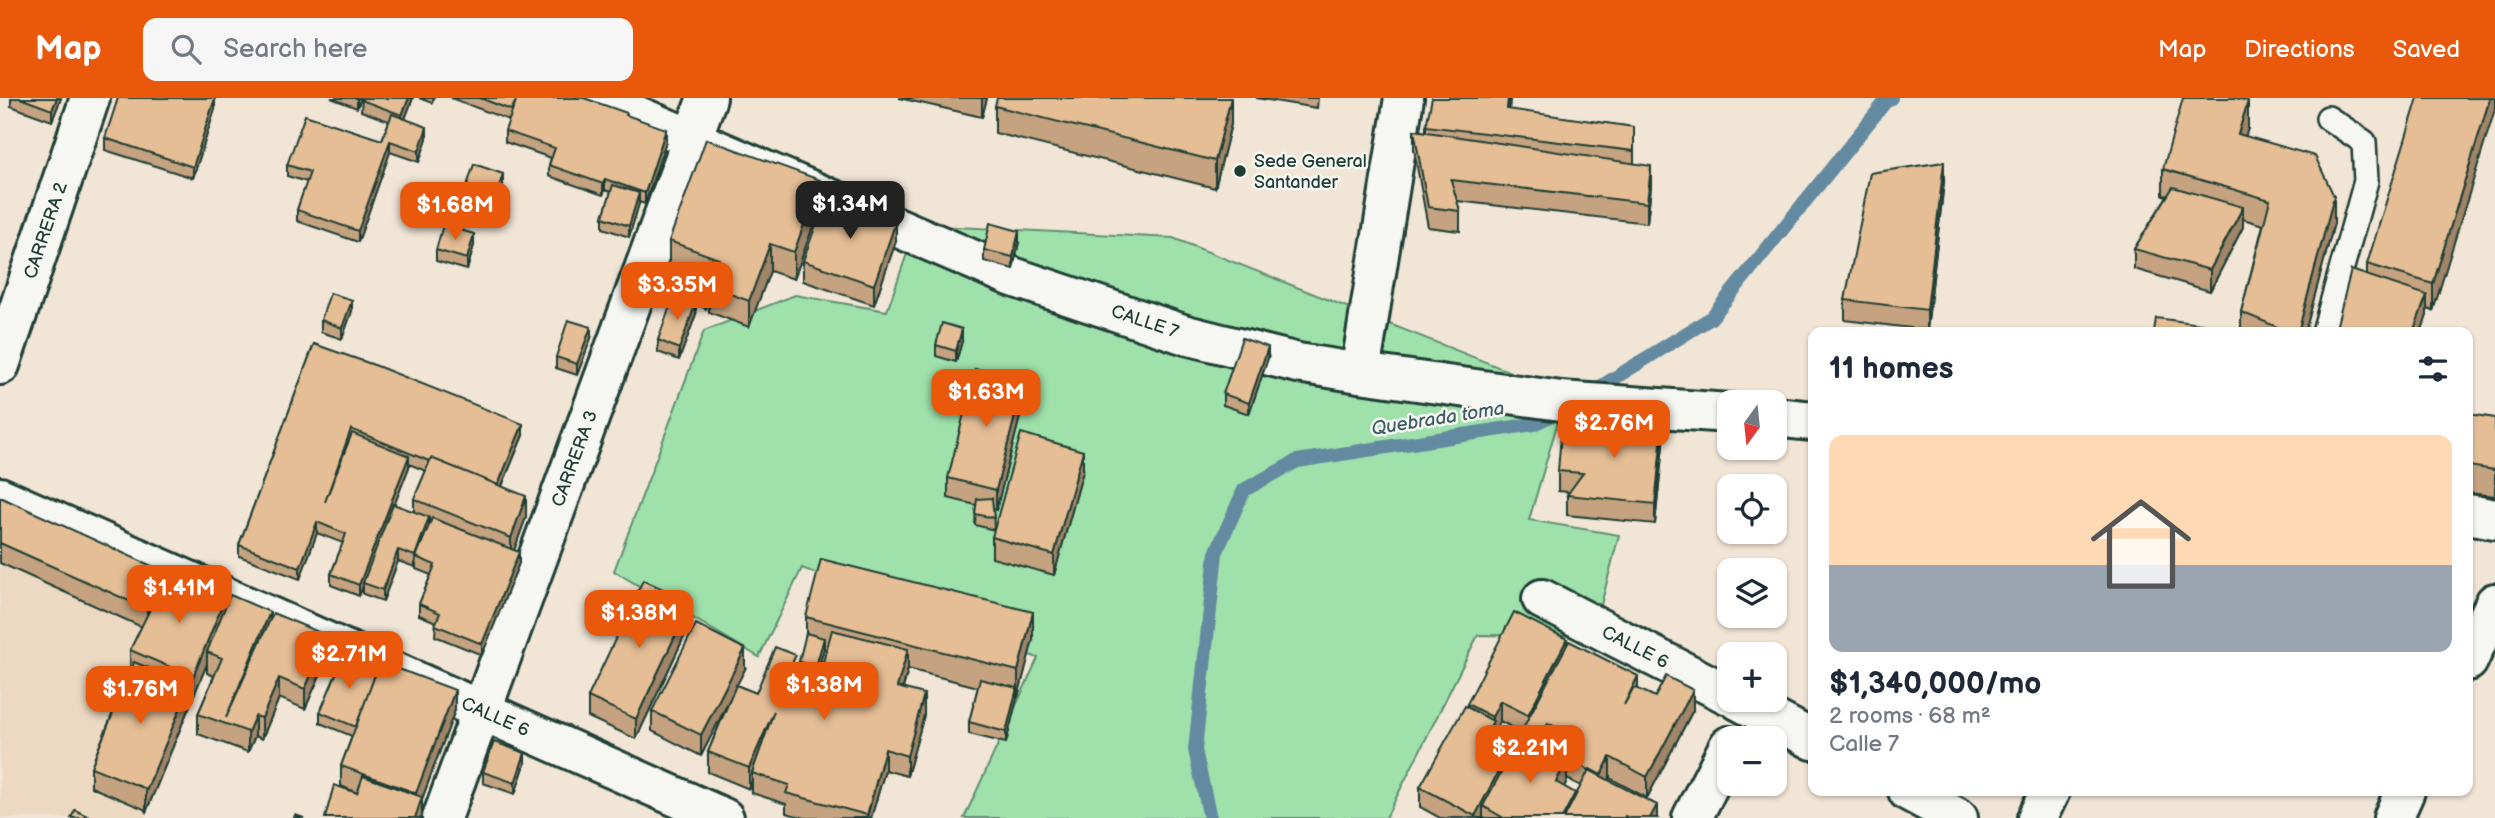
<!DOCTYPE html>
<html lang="en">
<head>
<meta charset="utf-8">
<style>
  body { margin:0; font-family:"Balsamiq Sans",sans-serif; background:#f6f6f7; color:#1f2937; height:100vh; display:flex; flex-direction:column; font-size:26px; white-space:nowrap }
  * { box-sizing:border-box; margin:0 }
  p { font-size:23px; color:#747a83 }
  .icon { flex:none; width:38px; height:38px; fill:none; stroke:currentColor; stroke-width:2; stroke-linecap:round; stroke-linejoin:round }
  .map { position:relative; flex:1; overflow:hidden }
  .side { position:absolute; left:1808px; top:229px; width:665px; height:469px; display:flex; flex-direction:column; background:#fff; border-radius:14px; box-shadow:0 2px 5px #0004 }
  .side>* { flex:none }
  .needle { width:46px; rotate:195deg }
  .buttons { position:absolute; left:1717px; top:292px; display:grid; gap:14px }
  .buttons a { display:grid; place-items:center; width:70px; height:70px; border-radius:14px; background:#fff; box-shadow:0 2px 5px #0004; font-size:35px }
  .price { position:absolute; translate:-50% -60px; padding:0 16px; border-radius:14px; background:#ea580c; color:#fff; font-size:23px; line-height:46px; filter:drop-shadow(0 2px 4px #0008) }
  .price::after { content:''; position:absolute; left:50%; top:42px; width:21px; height:16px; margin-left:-10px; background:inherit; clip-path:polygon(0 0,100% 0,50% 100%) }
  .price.selected { background:#222; color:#fff }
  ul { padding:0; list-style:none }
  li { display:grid; align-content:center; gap:14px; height:371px; padding:0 21px }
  li span { display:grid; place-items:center; height:217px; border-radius:14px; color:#555 }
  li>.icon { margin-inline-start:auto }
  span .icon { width:126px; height:126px; fill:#fffc; stroke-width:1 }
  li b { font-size:30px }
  h2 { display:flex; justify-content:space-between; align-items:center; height:84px; padding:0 21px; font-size:30px }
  header { display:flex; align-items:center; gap:42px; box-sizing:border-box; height:98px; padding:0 35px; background:#ea580c; color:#fff }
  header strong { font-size:33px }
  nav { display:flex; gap:38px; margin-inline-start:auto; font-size:24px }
  .search { width:490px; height:63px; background:#f6f6f7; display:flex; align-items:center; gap:18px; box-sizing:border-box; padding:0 24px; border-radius:14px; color:#747a83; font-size:26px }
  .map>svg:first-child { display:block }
  .built { fill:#edd9c2 }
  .green { fill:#9fe1ab; stroke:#5f8f70; stroke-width:2 }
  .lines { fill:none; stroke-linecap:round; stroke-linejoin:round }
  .stream { stroke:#638aa1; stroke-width:14 }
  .service-casing { stroke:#1f3d34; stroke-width:28 }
  .minor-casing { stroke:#1f3d34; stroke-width:44 }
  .service { stroke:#f6f6f2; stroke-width:23 }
  .minor { stroke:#f6f6f2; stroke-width:38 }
  .wall { fill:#c5a380; stroke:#1f3d34; stroke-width:2; fill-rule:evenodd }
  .shaded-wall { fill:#a08568; stroke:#1f3d34; stroke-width:2 }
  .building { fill:#e5be95; stroke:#1f3d34; stroke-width:2 }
  .poi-dot { fill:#1f3d34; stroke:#f6f6f2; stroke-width:2.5 }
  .labels { text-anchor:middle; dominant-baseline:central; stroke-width:5; stroke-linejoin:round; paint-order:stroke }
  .poi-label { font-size:18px; fill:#1f3d34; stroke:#f6f6f2; text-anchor:start }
  .street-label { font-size:18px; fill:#1f3d34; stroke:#f6f6f2 }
  .water-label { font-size:19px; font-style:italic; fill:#3c5d62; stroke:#f6f6f2 }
</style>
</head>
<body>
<header>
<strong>Map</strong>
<div class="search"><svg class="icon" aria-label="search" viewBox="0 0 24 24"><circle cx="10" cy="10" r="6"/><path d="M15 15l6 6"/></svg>Search here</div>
<nav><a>Map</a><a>Directions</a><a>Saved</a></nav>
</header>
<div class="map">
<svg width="2495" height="720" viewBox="0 0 2495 720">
  <rect width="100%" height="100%" fill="#f1e5d6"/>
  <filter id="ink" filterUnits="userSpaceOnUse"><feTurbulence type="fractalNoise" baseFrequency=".0143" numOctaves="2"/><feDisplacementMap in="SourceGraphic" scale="14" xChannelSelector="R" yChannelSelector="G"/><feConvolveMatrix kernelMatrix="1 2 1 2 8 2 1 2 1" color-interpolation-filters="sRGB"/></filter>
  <g filter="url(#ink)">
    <path class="built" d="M0 416 227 516 145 720H0Z"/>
    <path class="green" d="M917 127 1173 140 1566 296 1529 422 1619 437 1593 538 1478 537 1386 720H964L1038 560 802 470 759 559 614 473 704 233 795 197 887 213Z"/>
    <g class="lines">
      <path class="stream" d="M1589 296 1711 220 1886 3 1891 0
        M1210 720 1195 652 1216 455 1244 392 1297 363 1534 326 1562 312"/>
      <g class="service-casing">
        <path id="service" d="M2324 234 2366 83 2364 44 2328 20"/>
      </g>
      <g class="minor-casing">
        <g id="minor">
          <path id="s1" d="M596 0 1013 179 1186 237 1298 265 1360 275 1561 303 1729 315"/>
          <path id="s2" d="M0 267 90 0"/>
          <path d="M1360 275 1404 0"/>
          <path d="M1774 319 1813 323"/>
          <path id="s3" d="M0 399 724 720"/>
          <path d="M2468 416 2495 421"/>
          <path id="s4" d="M1542 501 1729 597"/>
          <path d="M2468 563 2495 505"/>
          <path d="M1738 602 1813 642"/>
          <path d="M1908 693 1958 720"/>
          <path id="s5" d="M442 720 707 0"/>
          <path d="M1692 720 1729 648"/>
          <path d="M2037 720 2050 693"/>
          <path d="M2393 720 2405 693"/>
        </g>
      </g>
      <use href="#service" class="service"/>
      <use href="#minor" class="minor"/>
    </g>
    <path class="wall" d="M11 0H61L52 23 11 8Z
      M331 0H361L357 10Z
      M362 0H413L405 21 427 40 419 64 390 54 358 144 297 123V112L307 84 287 78V67L382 42 389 23 361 13Z
      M419 0H434L432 5Z
      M451 0H584L627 18 666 43 645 106 639 104 629 139 603 130V119L611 94 605 92 603 97 549 78V67L551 60 505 44V33L509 22Z
      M899 0H987L982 19Z
      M1256 0H1318L1317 10Z
      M1510 0 1509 12 1634 29V65L1651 88 1647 125 1457 103 1460 113V133L1428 129 1414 52V32L1426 34V28Z
      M2495 0 2433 213 2427 211V217L2421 234H2335L2367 177V166Z
      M2243 2 2248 30 2245 38 2334 125 2305 234H2154L2241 232V214L2263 127 2243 121V129L2210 193 2134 171V151L2167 98 2163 97V71Z
      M995 8 1231 26 1215 90 995 35Z
      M215 11 193 80 105 52V40Z
      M1944 84 1927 232 1845 222V202Z
      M503 87 494 115 465 105V94Z
      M820 109 794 181 770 173 749 229 709 214V196L706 211 696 206V195L699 180 669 169V143Z
      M896 143 874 207 803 183V163Z
      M1019 144 1013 171 984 163V152Z
      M474 147 467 172 436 163V152Z
      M352 213 342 241 321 234V222Z
      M696 216 679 262 658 254V242Z
      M591 240 577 277 556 270V259Z
      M962 243 956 264 936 258V247Z
      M314 246 523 337 502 388 526 419 514 452 519 465 482 557 435 538 436 524 419 517V506L431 477 416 471V466L415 469 398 463 383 503 363 496V488L359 498 331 487V476L343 445 317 435 300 481 239 458V447ZM409 366 426 373 414 401V414L394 407 409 369Z
      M1268 260 1249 316 1223 307V296Z
      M1024 303 996 412 993 411 994 432 975 427 976 407 948 400V380Z
      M2468 316 2495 320V398L2468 395Z
      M1663 347 1655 426 1567 417V397L1569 394 1558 393V373Z
      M1083 373 1054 477 992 460V439Z
      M0 399 225 509 270 522 328 559 305 611 279 600 262 641 255 638 248 654 198 636V616L214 578 207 575V566L193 599 190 597V607L146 714 144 711 91 689V669L130 572V552L142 529 0 465Z
      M806 519 1033 541 1018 599H1017L1006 645 969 636V624L978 589 908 571 903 591 924 617 907 678 885 672 871 720H805L786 715V706L752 695V682L749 691 708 674V654L732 595 701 658 652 633V613L745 571 736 587 756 595 796 567 799 568V564L806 538ZM824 550 827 551 820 575 817 574Z
      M691 524 636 641 588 619V599Z
      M1567 547 1638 591 1655 599 1693 612 1647 700 1610 680 1609 682 1657 720H1440L1420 709V689L1467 609V606ZM1500 623 1521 634V638L1506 664 1490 650 1493 643V636ZM1548 645 1568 656 1566 662 1545 651ZM1567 681 1581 688 1575 698 1564 689Z
      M455 612 422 701 357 695 341 688V668L352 638 320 625V614Z
      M525 666 515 696 483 685V674Z"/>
    <path class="shaded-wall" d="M57 0H61L52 23V12Z
      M215 0V11L193 80V69Z
      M357 0H361L357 10Z
      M409 0H413L402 28V17Z
      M982 0H987L982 19Z
      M1231 0V26L1215 90V63Z
      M1508 0H1510L1507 38V11Z
      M2490 0H2495V11L2433 213V186Z
      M2248 3V30L2238 63V36Z
      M427 29V40L419 64V53Z
      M666 31V43L645 106V95Z
      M390 43V54L358 144V133Z
      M1944 64V84L1927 232V212Z
      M1651 68V88L1647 125V105Z
      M503 76V87L494 115V104Z
      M605 81V92L603 97V86Z
      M820 82V109L794 181V154Z
      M639 95V106L629 139V128Z
      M2334 98V125L2305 234H2298Z
      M2243 109V129L2210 193V172Z
      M896 123V143L874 207V187Z
      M1019 133V144L1013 171V159Z
      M474 136V147L467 172V161Z
      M770 146V173L749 229V203Z
      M710 180 709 196 706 211V200Z
      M2427 197V217L2421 234H2413Z
      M352 202V213L342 241V230Z
      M696 205V216L679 262V251Z
      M591 229V240L577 277V266Z
      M962 231V243L956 264V253Z
      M1268 249V260L1249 316V305Z
      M1024 283V303L996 412V392Z
      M523 326V337L496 402V391Z
      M1663 326V347L1655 426V406Z
      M1083 353V373L1054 477V457Z
      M409 358V369L364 485H363V488L359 498V487Z
      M526 398V419L511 461V440Z
      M429 419V430L416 459 415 469V458Z
      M317 424V435L300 481V470Z
      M398 452V463L383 503V492Z
      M519 454V465L482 557V546Z
      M165 474V494L147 531V511Z
      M225 500V520L207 554V566L193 599V579Z
      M691 504V524L636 641V621Z
      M270 514V534L226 620Z
      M1033 514V541L1018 599V573Z
      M328 538V559L305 611V591Z
      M824 540V551L816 579V568Z
      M1567 541V562L1528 637V617Z
      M745 551V571L701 658V637Z
      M908 551V571L897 610V589Z
      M1638 578V598L1624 607Z
      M279 580V600L262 641V620Z
      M190 587V607L146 714V693Z
      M1017 590V601L1006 645V634Z
      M455 592V612L422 701V720H415L416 715V695Z
      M1693 592V612L1647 700V679Z
      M924 596V617L907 678V658Z
      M1500 603V623L1493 636V643L1481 666V646L1492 626V619Z
      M774 613 752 675V682L749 691V670Z
      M255 618V638L248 654V634Z
      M1548 625V645L1539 663V643Z
      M885 651V672L871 720H867Z
      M525 655V666L515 696V685Z
      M1506 659V680L1483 708V720H1475V718Z
      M1610 659V680L1601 697V677Z
      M1567 662V683L1556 705V684Z
      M1575 695V715L1573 720H1562Z
      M1657 707V720H1650Z"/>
    <path class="building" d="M20 0H57L52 12Z
      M118 0H215L193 69 105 40Z
      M362 0H409L402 17 361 2Z
      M480 0H584L627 15 626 17 666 31 645 95 605 81 603 86 549 67 555 50 505 33 516 3 511 12Z
      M997 0H1231L1215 63 995 8Z
      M1432 0H1508L1507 11 1634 29V53L1426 28Z
      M2183 0H2236L2248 3 2238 36 2315 58 2334 98 2298 234H2289L2241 214 2270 102 2163 71Z
      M2418 0H2490L2433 186 2367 166Z
      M392 16 427 29 419 53 390 43 358 133 297 112 310 74 287 67 305 17 382 42Z
      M1414 32 1651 68 1647 105 1451 82 1460 113 1428 109Z
      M706 41 820 82 794 154 770 146 749 203 709 188 719 161 669 143Z
      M1944 64 1927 212 1845 202 1870 75Z
      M474 66 503 76 494 104 465 94Z
      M613 87 639 95 629 128 603 119Z
      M2173 89 2243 109 2210 172 2134 151Z
      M826 99 896 123 874 187 803 163Z
      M990 125 1019 133 1013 159 984 152Z
      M443 127 474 136 467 161 436 152Z
      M2351 172 2427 197 2413 234H2335Z
      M700 178 710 180 706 200 696 195Z
      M330 195 352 202 342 230 321 222Z
      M674 197 696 205 679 251 658 242Z
      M2156 220 2253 233V234H2154Z
      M568 222 591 229 577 266 556 259Z
      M942 225 962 231 956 253 936 247Z
      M1242 240 1268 249 1249 305 1223 296Z
      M314 246 377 268 523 326 498 387 431 360 429 363 351 331 325 404 352 335 409 358 359 487 331 476 346 436 317 424 300 470 239 447Z
      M975 271 1024 283 996 392 948 380Z
      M2468 316 2495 320V372L2468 368Z
      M1593 319 1663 326 1655 406 1567 397 1583 375 1558 373 1561 337 1580 338 1581 326 1592 327Z
      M1021 335 1083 353 1054 457 992 439Z
      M431 360 526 398 511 440 414 401Z
      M0 399 165 474 147 511 0 445Z
      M992 400 994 420 975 416 977 401Z
      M393 406 429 419 415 458 398 452 383 492 363 485Z
      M432 420 519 454 482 546 435 527 440 515 419 506 435 467 416 459Z
      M821 461 1033 514 1018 573 806 519Z
      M167 476 225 500 193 579 130 552Z
      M643 482 691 504 636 621 588 599Z
      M230 497 270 514 226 620 273 515 328 538 305 591 279 580 262 620 255 618 248 634 198 616 222 560 207 554Z
      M1514 514 1567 541 1528 617 1500 603 1492 619 1467 606Z
      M696 526 745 551 701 637 652 613Z
      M832 532 908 551 897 589 924 596 907 658 885 651 867 717 786 695 789 687 752 675 774 613 749 670 708 654 736 587 756 595 775 549 796 557 792 565 820 575Z
      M806 535 824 540 816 568 799 564Z
      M1569 543 1638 578 1624 607 1634 589 1655 599 1666 578 1693 592 1647 679 1610 659 1601 677 1590 671 1589 672 1657 707 1650 720H1629L1625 718 1624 720H1564L1589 672 1566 660 1577 640 1548 625 1539 643 1521 634Z
      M344 557 377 571 356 629 320 614Z
      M134 564 190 587 146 693 144 690 91 669Z
      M380 564 455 592 416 695 341 668Z
      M980 581 1017 590 1006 634 969 624Z
      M1465 608 1493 623 1481 646 1506 659 1475 718 1420 689Z
      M1521 637 1567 662 1556 684 1575 695 1562 720H1501L1502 719 1483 708Z
      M494 644 525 655 515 685 483 674Z
      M363 678 422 699 415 720H325L334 687 357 695Z
      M75 712 91 720H71Z
      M295 717 304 720H294Z"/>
  </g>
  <circle class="poi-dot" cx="1240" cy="73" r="7"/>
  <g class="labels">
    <g class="poi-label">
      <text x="1254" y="63">Sede General<tspan x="1254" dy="21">Santander</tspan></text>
    </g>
    <g class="street-label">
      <text stroke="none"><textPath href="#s2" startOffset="142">CARRERA 2</textPath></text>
      <text stroke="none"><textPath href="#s1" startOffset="593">CALLE 7</textPath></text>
      <text stroke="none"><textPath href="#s5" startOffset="383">CARRERA 3</textPath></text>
      <text stroke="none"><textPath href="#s4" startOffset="105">CALLE 6</textPath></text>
      <text stroke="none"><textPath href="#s3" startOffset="542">CALLE 6</textPath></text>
    </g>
    <g class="water-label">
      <text transform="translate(1438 321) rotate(-9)">Quebrada toma</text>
    </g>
  </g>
</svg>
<div class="buttons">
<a><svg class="needle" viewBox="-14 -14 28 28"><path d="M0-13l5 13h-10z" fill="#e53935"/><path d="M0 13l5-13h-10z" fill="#747a83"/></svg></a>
<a><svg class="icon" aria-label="locate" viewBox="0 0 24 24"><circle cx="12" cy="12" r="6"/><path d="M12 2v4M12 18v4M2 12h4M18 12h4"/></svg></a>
<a><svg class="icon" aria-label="layers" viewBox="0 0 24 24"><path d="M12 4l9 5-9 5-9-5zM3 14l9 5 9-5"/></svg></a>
<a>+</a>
<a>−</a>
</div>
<b class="price selected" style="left:850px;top:143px">$1.34M</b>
<b class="price" style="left:455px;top:144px">$1.68M</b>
<b class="price" style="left:677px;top:224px">$3.35M</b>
<b class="price" style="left:986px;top:331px">$1.63M</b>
<b class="price" style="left:1614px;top:362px">$2.76M</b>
<b class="price" style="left:179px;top:527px">$1.41M</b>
<b class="price" style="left:639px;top:552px">$1.38M</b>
<b class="price" style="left:349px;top:593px">$2.71M</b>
<b class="price" style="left:824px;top:624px">$1.38M</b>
<b class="price" style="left:140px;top:628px">$1.76M</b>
<b class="price" style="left:1530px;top:687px">$2.21M</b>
<section class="side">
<h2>11 homes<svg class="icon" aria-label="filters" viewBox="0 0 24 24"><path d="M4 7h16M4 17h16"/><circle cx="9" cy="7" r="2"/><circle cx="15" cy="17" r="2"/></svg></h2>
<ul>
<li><span style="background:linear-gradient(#ffd9b3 60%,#9aa5b1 0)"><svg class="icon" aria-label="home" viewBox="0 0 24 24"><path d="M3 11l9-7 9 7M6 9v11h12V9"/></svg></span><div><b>$1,340,000/mo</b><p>2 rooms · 68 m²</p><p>Calle 7</p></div></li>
</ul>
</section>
</div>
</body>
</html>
